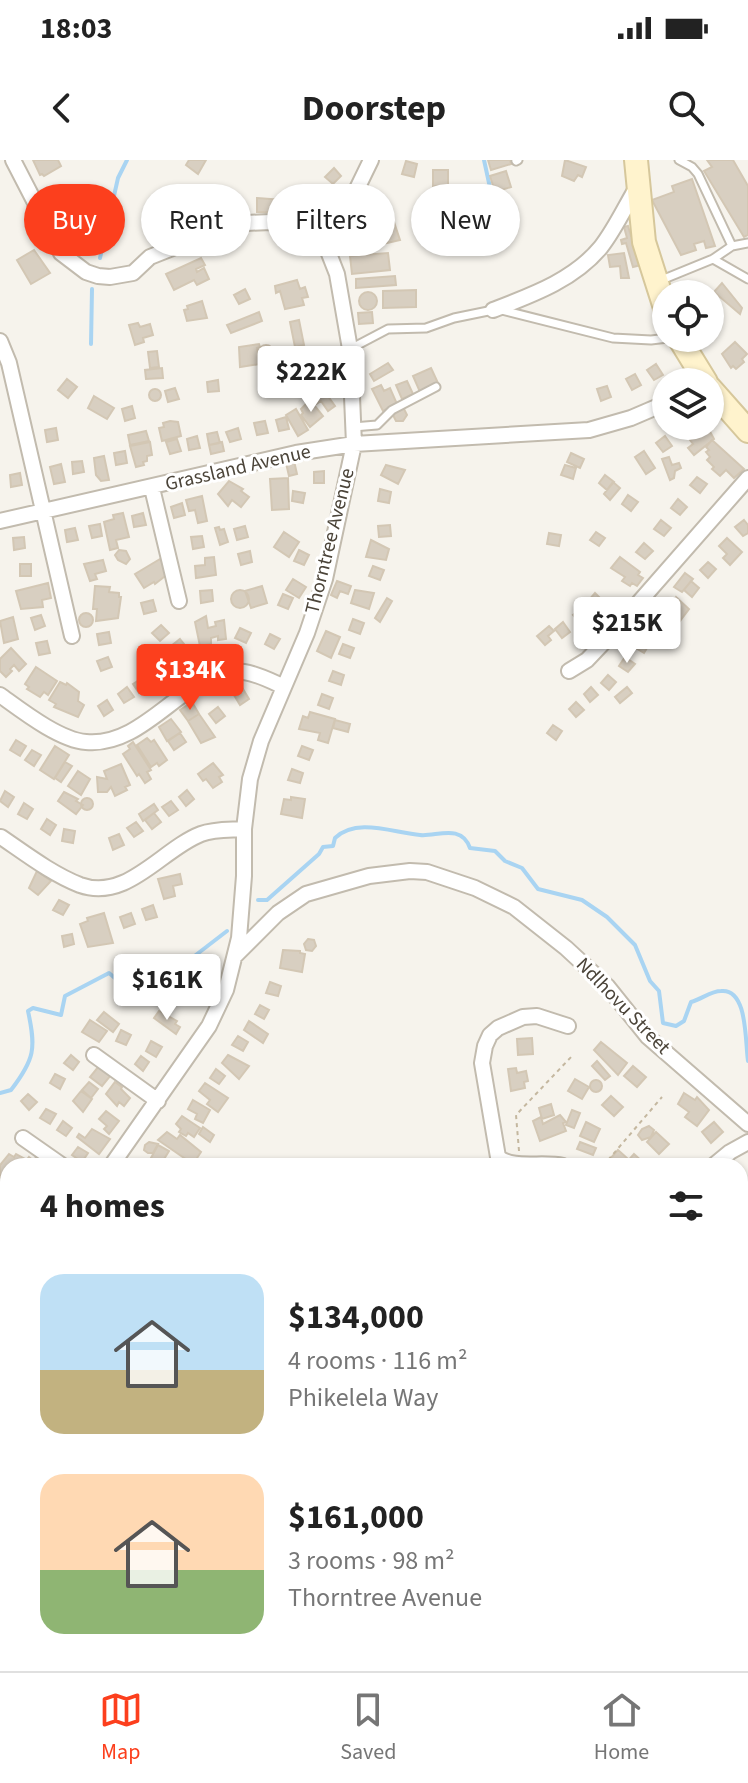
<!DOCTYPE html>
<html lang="en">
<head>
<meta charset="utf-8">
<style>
  body { margin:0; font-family:"Source Sans 3",sans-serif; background:#f6f6f6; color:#222; height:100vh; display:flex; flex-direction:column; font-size:30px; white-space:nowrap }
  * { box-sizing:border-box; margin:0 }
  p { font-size:26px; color:#767676 }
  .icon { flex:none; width:44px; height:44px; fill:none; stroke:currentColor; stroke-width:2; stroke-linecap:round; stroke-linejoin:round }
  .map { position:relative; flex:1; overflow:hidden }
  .side { position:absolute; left:0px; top:998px; width:748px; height:514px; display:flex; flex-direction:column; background:#fff; border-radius:24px 24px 0 0; box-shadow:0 2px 6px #0004 }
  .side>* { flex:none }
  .top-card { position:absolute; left:24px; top:24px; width:700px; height:72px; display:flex; gap:16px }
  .buttons { position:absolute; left:652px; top:120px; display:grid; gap:16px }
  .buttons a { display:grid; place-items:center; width:72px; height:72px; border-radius:50%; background:#fff; box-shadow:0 2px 6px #0004; font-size:40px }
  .price { position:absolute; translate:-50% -68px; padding:0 18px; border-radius:8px; background:#fff; color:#222; font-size:26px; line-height:52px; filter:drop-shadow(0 2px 4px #0008) }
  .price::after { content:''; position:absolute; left:50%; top:48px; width:24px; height:18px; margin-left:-12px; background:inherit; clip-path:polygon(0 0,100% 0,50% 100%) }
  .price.current { background:#fc3f1d; color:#fff }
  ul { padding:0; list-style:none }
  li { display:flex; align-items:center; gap:24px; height:200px; padding:0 40px }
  li span { display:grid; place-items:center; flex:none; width:224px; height:160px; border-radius:24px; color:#555 }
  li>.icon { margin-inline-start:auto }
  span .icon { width:96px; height:96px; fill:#fffc; stroke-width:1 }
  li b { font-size:34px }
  h2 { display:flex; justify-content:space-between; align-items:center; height:96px; padding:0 40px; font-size:34px }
  .tag { padding:0 28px; border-radius:36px; background:#fff; box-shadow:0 2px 6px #0004; font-size:28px; line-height:72px }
  .tag.current { background:#fc3f1d; color:#fff }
  .status { display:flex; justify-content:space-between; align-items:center; height:56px; padding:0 40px; background:#fff; direction:ltr }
  .status svg { height:22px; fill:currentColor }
  header { display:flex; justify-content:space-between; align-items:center; height:104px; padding:0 40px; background:#fff; font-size:36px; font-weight:700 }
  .tabs { display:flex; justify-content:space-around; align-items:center; height:112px; border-top:2px solid #e0e0e0; background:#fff; font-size:22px; color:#767676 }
  .tabs a { display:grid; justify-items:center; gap:4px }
  .tabs .current { color:#fc3f1d }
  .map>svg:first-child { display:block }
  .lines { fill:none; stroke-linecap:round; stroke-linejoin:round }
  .stream { stroke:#a9d4f2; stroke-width:4 }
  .building { fill:#d8cfc1; stroke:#d3c7b4; stroke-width:2 }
  .lane-casing { stroke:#c2bbae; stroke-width:11 }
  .street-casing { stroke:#c2bbae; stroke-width:18 }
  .secondary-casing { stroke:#d6c79b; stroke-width:26 }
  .path { stroke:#c4b79f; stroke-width:2; stroke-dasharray:4 4; stroke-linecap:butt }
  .lane { stroke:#fff; stroke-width:7 }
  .street { stroke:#fff; stroke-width:14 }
  .secondary { stroke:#fff3cd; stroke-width:22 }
  .labels { text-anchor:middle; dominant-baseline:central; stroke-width:6; stroke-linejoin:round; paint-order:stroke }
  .street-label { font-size:20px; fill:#4b4439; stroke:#fff }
</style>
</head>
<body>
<div class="status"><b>18:03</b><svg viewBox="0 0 49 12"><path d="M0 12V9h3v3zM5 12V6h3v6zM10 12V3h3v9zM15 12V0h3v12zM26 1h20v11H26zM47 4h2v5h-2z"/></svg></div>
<header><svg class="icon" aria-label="back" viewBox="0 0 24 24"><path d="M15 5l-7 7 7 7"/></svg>Doorstep<svg class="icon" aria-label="search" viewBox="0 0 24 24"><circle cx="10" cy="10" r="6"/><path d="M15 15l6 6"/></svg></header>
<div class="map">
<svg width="748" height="1511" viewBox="0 0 748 1511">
  <rect width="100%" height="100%" fill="#f6f3ec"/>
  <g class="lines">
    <path class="stream" d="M484 0 501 78
      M100 98 118 18 127 0
      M91 184 92 129
      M258 740H267L319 694 323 687 333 686 335 678C357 657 394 673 420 675 436 677 461 663 470 688L495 691 505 701 522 708 538 729 582 740 607 757 635 785 650 821 659 831 663 863 676 866 684 861 691 842C702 839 711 831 721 831 748 828 745 882 748 901
      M0 933 11 930C35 899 36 888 28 851L33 848 61 855 65 836 109 813 123 825 153 831 173 818 188 801 227 771
      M0 1317 8 1318
      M322 1504 326 1511"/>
  </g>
  <path class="building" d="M33 0H58L61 6 44 16 42 14 40 15Z
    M189 0H206L198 14 186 5Z
    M488 0H510L511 4 491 10Z
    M565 0 586 7 582 17 578 15 574 21 562 16Z
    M707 0H733L748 26V75L744 77 704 11 712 7Z
    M406 1 417 4 414 17 402 14Z
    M334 8 341 16 333 24 325 17Z
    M433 10H448V26H433Z
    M506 11 511 27 495 32 490 16Z
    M692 19 715 86 706 88 704 81 694 84 696 90 681 95 652 40 674 32 672 26Z
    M63 26 70 36 55 49 45 37Z
    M225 30 230 39 213 52 205 38Z
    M257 38 283 40 282 53 257 52Z
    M297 44 308 48 305 58 293 55Z
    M199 52 202 60 173 74 169 66Z
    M394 62 400 80 387 83 383 65Z
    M628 66 631 76 634 75 641 105 633 107 626 83 622 84 621 80 627 78 624 67Z
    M34 90 50 113 31 124 17 100Z
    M388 93 390 110 352 114 350 96Z
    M624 93 629 118H621L620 106 610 107 608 95Z
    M201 98 205 105 196 109 197 112 204 108 209 119 197 125 194 120 174 130 166 114Z
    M395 116 396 125 356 128V119Z
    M297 120 300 129 305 127 308 137 302 138 304 145 285 149 280 131 276 133 275 126Z
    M722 123 742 148 740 154 714 132Z
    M245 129 250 139 239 144 234 135Z
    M416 130V147L383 148V131Z
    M359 141a9 9 0 1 1 18 0a9 9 0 1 1-18 0Z
    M202 141 207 158 187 161 184 150 188 149 187 146Z
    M259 152 262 161 231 173 227 165Z
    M372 152 373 163 359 164 358 153Z
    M299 160 304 185 295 187 290 162Z
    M138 163 140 167 150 164 153 175 143 178 144 182 135 185 129 165Z
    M735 182 747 194 742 199 744 202 736 209 733 206 731 208 722 194Z
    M259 184 260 187 257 188 260 204 240 207 239 187Z
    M259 192a7 7 0 1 1 14 0a7 7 0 1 1-14 0Z
    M157 191 159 207 150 208 148 192Z
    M284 193 288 204 277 208 273 197Z
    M327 193 329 213 311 215 309 195Z
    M388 203 393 210 374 221 370 214Z
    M656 204 663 215 654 220 647 210Z
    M162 208 163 218 146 219 145 210Z
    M431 208 438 223 420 232 413 216Z
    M635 214 641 225 632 230 626 219Z
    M67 219 77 227 68 238 58 230Z
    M218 220 219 231 208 232 207 222Z
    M407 221 413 234 402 239 396 225Z
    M381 225 384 231 390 228 397 244 383 251 372 229Z
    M607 226 611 237 601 241 597 229Z
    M175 228 179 239 168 242 165 231Z
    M149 235a6 6 0 1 1 12 0a6 6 0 1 1-12 0Z
    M325 232 335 246 328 251 321 241 315 245 310 238 317 233 319 237Z
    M94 236 114 248 107 259 88 248Z
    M310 240 323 256 310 267 301 255 303 253 301 249Z
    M132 246 135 258 125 261 122 249Z
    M296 249 308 270 298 276 286 255Z
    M397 249H404L407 255 403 261H396L393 255Z
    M286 257 289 269 279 271 276 260Z
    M170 261 178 262 181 276 162 281 159 268 164 267 163 263Z
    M265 261 268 273 257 275 254 263Z
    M707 266 714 279 694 295 688 288 693 284 690 280Z
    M56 268 58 280 47 282 45 270Z
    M238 268 241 279 230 282 226 272Z
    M146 271 149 281 130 285 128 275Z
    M217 272 220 283 209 285 207 274Z
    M197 276 200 288 189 290 187 279Z
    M665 276 672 286 663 292 656 283Z
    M177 279 181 291 170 294 166 282Z
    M712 280 744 309 734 318 726 310 720 316 712 309 714 307 707 300 710 297 706 292 709 290 706 287Z
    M150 282 152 295 147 296V301L143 302 144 305 136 307 130 286Z
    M222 282 224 291 211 294 209 285Z
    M125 291 127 303 116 305 114 293Z
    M644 291 655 308 646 314 635 297Z
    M571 293 584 299 580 308 567 302Z
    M104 296 109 320 101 321 96 315 94 298Z
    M669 297 672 305 679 303 681 308 675 311 674 318 670 320 662 299Z
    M82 301 84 312 73 314 72 302Z
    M294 301 297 314 289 316 286 303Z
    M61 304 65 322 54 324 50 307Z
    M386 305 405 310 398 324 381 315Z
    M565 305 576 308 573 319 561 315Z
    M324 311V323H314V312Z
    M20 313 22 325 11 327 10 315Z
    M605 315 614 322 607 330 599 323Z
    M697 317 707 324 700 333 690 325Z
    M288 318 289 349 272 350 270 319Z
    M229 321 243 329 241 331 249 337 241 347 232 340 228 346 218 334Z
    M613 322 620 328 610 340 604 334Z
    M380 329 391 332 389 343 378 341Z
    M293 331 305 333 303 343 292 341Z
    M628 335 638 342 631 351 622 344Z
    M202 336 207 361 198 363 195 350 189 351 186 340Z
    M678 339 687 347 680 355 671 348Z
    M182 343 185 355 174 358 171 347Z
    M123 353 129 377 116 380 118 388 110 390 104 362 114 359 113 355Z
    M143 353 146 365 134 367 132 356Z
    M661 360 671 368 664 376 654 369Z
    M744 360 748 365V373L743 376 735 367Z
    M100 364 102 376 92 378 89 366Z
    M390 365 391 376 379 377 378 366Z
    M245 366 248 377 237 380 234 369Z
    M219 367 220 370 224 369 228 382 220 385 215 368Z
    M75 368 78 380 67 382 65 370Z
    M284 372 299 382 289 397 274 387Z
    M596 372 605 378 599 386 590 380Z
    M549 373 561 375 559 386 547 384Z
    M202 376 204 387 193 389 191 377Z
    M24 377 25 388 14 390 13 378Z
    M727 378 742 392 730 405 723 398 727 394 719 386Z
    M371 380 389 389 386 400 366 397Z
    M644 383 653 391 645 399 636 392Z
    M119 390 126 391 130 399 126 404 118 400 115 395Z
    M299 390 309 395 304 405 294 401Z
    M250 391 252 402 241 405 238 394Z
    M214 397 216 415 196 418 195 406 205 405V398Z
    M620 397 640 412 638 415 643 418 637 426 632 423 630 426 622 421 625 417 611 408Z
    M160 399 169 413 155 424 154 422 144 428 135 414Z
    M103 400 106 411 95 414 97 419 90 421 84 404Z
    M708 402 716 409 708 418 700 410Z
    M20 404H31V416H20Z
    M373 406 384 410 380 420 369 416Z
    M685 413 693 419 682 432 674 427Z
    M293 419 306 427 299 438 286 430Z
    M337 421 351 426 348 434 340 431 337 438 331 435Z
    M691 421 699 428 692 437 684 430Z
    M48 423 51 438 42 440 43 447 21 449 16 431Z
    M95 426 110 427 109 432 119 433V437H121L118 458 96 461 97 449H93Z
    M262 426 267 443 251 448 245 431Z
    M212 430 213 441 201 443 200 431Z
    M355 430 374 433 369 449 351 443Z
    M231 439a9 9 0 1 1 18 0a9 9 0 1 1-18 0Z
    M595 433 603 441 597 448 588 441Z
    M283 434 293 438 288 449 278 445Z
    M676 437 689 449 680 461 667 449Z
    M387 438 392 441 380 462 375 458Z
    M153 440 156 451 144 454 141 443Z
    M581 449 588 457 580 463 573 455Z
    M79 460a7 7 0 1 1 14 0a7 7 0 1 1-14 0Z
    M41 455 45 466 35 470 31 458Z
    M206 456 208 468 216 466 215 462 224 460 226 479 218 480V476L211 478V484L200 486 195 462Z
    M13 457 18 479 4 483 0 461Z
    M659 457 669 463 663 472 653 466Z
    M353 459 364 463 360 474 349 470Z
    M563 462 570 472 562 478 555 469Z
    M161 465 169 473 160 481 152 473Z
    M549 466 554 471 548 476 551 480 545 485 537 476Z
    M240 468 251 473 246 483 235 478Z
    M326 471 340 477 331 498 317 491Z
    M109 472 111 483 99 485 97 474Z
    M270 474 280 479 274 489 265 484Z
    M640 477 650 483 644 493 634 487Z
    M180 479 188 489 185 491 189 496 181 502 166 490Z
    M47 481 50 493 39 495 36 483Z
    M343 484 354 488 350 498 339 494Z
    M11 488 26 504 19 511 14 505 10 509 12 511 6 517 0 511V499Z
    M108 497 112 507 101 511 97 501Z
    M625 497 635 504 628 512 619 506Z
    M199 499 203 506 188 515 184 508Z
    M161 503 168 513 159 519 152 510Z
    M36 507 57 521 48 535 44 532 40 537 27 529 29 527 25 524Z
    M333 511 344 515 341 525 329 521Z
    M608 515 616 522 609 530 601 523Z
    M142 518 149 527 139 533 133 524Z
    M60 522 66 525 67 523 79 532 78 541 84 545 78 557 54 547 56 544 49 540Z
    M127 527 134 537 124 543 118 534Z
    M591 527 598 535 590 542 584 534Z
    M627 527 632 533 620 543 615 537Z
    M243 529 249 539 240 545 234 535Z
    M322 534 333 538 329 549 318 545Z
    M107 540 113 550 104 556 98 546Z
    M192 542 199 554 188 561 180 550Z
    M576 542 584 550 576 557 569 549Z
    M218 547 225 556 216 563 209 554Z
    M310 552 335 559 328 583 318 580 320 573 299 569 303 556 308 558Z
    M199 554 215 577 201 583 188 561Z
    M171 559 181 572 167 581 159 567Z
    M335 560 350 564 348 572 333 568Z
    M553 565 562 571 556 580 547 573Z
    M180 573 186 582 174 590 168 581Z
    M147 578 151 582 154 580 167 600 159 606 157 603 151 607 137 585Z
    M16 580 26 586 20 596 10 590Z
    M133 582 151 610 147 612 151 619 145 623 139 614 137 616 123 594 130 589 128 586Z
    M55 586 69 595 54 619 40 610Z
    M302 586 313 590 309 600 298 596Z
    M32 590 41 595 34 606 25 600Z
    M65 602 72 606 61 622 55 618Z
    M213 603 223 615 219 617 222 622 213 628 206 619 203 621 198 614Z
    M121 604 130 625 125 627 127 630 115 636 111 627 107 632H98L97 617 107 619 104 611Z
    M292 609 303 613 300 623 288 620Z
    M78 611 90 619 81 635 68 626Z
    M187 630 194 639 186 646 179 637Z
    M5 631 14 637 8 647 0 641Z
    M64 632 78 639 76 641 83 645 76 654 58 641Z
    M291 637 305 639 302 658 281 654 284 639 291 640Z
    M81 644a6 6 0 1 1 12 0a6 6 0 1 1-12 0Z
    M171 641 178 650 169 656 162 647Z
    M24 643 33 649 27 659 18 654Z
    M154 644 158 650 143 661 139 654Z
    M154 653 161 662 152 669 145 660Z
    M47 659 56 665 50 675 41 669Z
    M136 662 143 671 134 677 127 668Z
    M64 669 75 671 73 683 62 681Z
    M119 674 124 685 113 690 109 678Z
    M37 711 51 721 38 735 29 728Z
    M180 714 182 724 173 726 175 736 164 739 158 719Z
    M59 740 69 745 63 755 53 750Z
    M153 745 157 757 146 760 142 749Z
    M104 753 113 783 88 787 80 764 88 761 87 758Z
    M131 753 135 764 124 768 120 757Z
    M72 774 74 784 64 787 62 776Z
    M308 779 314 780 316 786 312 791 306 790 304 784Z
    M283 790 300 791V793L305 794 302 812 280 808Z
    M270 822 281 826 278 836 266 833Z
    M260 845 269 850 264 859 255 854Z
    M159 851 177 861 175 864 180 867 176 874 154 858Z
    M104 852 119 864 113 872 97 860Z
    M90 860 107 871 99 882 82 872Z
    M249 861 268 874 263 883 244 870Z
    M121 870 131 875 126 885 116 881Z
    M238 876 248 882 243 891 232 885Z
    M532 878 533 894 518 895 517 879Z
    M151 881 162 887 156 897 146 891Z
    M601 882 627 903 618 915 594 890Z
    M71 895 79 902 73 910 64 903Z
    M228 895 249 906 239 919 222 903Z
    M141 896 149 902 143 911 135 904Z
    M597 901 610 916 605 920 592 906Z
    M99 906 111 915 102 926 90 917Z
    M633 906 646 917 637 927 624 916Z
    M516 908 517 913 526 911 528 921 524 922 525 928 511 931 508 909Z
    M216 909 225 916 219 924 210 918Z
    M55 914 65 919 60 929 50 923Z
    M575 919 589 927 582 939 568 931Z
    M590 926a6 6 0 1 1 12 0a6 6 0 1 1-12 0Z
    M89 922 98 929 91 938 82 930Z
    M115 922 122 927 121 929 130 938 124 946 119 942 117 946 106 934Z
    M205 923 228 938 218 952 207 944 210 940 199 931Z
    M81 931 92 939 83 952 73 941Z
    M684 933 695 940 697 937 709 950 697 966 685 957 689 952 678 944Z
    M28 934 37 942 29 950 21 941Z
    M611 936 623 947 614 956 602 945Z
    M193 940 210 950 203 963 195 959 197 954 188 949Z
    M551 944 554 955 542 959 539 948Z
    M46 949 56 954 50 964 40 958Z
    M572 950 580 953 574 968 566 965Z
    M106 951 119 961 109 974 104 969 107 966 99 959Z
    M560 955 566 962 563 963 566 971 540 981 533 961 541 957 543 964Z
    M182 956 200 968 194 977 188 973 186 976 179 972 181 969 176 964Z
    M63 961 72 968 66 976 57 970Z
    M586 962 600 969 594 982 580 976Z
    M714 962 723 972 711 983 702 972Z
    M649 966 654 970 651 977 642 980 638 975 642 969Z
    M203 967 214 975 210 982 199 974Z
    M92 969 110 979 99 994 77 977 79 974 85 978Z
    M167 972 177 979 180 975 201 992 193 1004 158 980Z
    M656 972 669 984 659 994 647 982Z
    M149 982 158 984 153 993H148L144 990 145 985Z
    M580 982 596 988 593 995 577 989Z
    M158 985 169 991 161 1004 151 998Z
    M78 987 88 993 82 1002 72 995Z
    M618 990 627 998 620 1006 609 1000Z
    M9 994 14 997 16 994 25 999 21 1006H8V1022L0 1017V1005Z
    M634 994 646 1005 644 1006H628L625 1004Z
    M29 997 34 1001 36 997 46 1004 22 1006Z
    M740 1277 748 1278V1293L740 1291Z
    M740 1471 748 1479V1503L740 1495Z
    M668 1504H678L687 1510 663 1511Z"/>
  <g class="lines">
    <g class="lane-casing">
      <path id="lane" d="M679 0 692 7 698 14 732 86
        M516 1 518 0
        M713 99 748 119
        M659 121 713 99 732 86 748 83
        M350 189 388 169 426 168 454 158 498 149 613 178 651 180 668 178
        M353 267 377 265 392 250 436 227"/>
    </g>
    <g class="street-casing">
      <path id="street" d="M13 0 61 93 86 112 98 116 110 117 133 113 150 97 215 71 246 63 271 62 291 66 318 76 326 86 337 114 350 189 354 284 325 419 307 473 261 581 250 619 244 669V716L239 778 226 830 209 866 111 1006
        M318 76 354 35 371 0
        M493 150C532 135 574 120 601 87 615 69 625 47 637 27
        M0 181 9 203 72 476
        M152 328 179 441
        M0 361 296 293 354 284 589 270 631 258 666 243
        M569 511 587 500 605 481 748 318
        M0 535C21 550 59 580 86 582 148 588 189 504 244 512 258 514 271 521 284 527
        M1 677C26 694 52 714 80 725 127 742 162 689 201 674 214 669 230 670 244 669
        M235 796 278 753 306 734 369 716 410 711 427 712 475 728 514 747 566 788 607 826 648 877 748 964
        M94 895 158 941
        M23 978 63 1006
        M563 1006C543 1001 513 1010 498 997L482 903 485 886 490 875 498 868 523 857 537 856 568 866
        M713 1006 730 992 748 982
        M0 1092 8 1098
        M740 1121 748 1113
        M2 1148 8 1160
        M740 1245 748 1250
        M694 1504 702 1511"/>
    </g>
    <g class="secondary-casing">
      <path id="secondary" d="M636 0 644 82 666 151
        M679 178 706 222
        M710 228 748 271"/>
    </g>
    <path class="path" d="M519 991 516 955 572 896
      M603 1006 662 937"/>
    <use href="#lane" class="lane"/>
    <use href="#street" class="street"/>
    <use href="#secondary" class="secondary"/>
  </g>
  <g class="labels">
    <g class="street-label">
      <text transform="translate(238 308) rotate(-13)">Grassland Avenue</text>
      <text transform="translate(330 381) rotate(-76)">Thorntree Avenue</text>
      <text transform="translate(623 846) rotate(46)">Ndlhovu Street</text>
    </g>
  </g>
</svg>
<div class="buttons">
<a><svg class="icon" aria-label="locate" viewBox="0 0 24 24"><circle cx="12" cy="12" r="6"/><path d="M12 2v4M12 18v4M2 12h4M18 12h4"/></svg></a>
<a><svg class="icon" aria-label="layers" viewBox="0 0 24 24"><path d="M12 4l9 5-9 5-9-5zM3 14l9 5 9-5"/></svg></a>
</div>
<b class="price" style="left:311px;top:254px">$222K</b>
<b class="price" style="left:627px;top:505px">$215K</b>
<b class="price current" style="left:190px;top:552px">$134K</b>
<b class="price" style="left:167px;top:862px">$161K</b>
<div class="top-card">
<a class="tag current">Buy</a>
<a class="tag">Rent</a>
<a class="tag">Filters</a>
<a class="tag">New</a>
</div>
<section class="side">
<h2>4 homes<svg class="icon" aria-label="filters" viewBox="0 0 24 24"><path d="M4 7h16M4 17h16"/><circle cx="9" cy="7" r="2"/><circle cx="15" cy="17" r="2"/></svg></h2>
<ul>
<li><span style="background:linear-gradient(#bfe0f5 60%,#c2b280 0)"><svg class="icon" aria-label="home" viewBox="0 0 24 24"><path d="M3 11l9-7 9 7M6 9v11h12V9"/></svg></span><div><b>$134,000</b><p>4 rooms · 116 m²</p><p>Phikelela Way</p></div></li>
<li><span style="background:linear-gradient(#ffd9b3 60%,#8fb573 0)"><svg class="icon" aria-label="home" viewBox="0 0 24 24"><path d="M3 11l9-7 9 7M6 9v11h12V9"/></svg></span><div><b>$161,000</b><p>3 rooms · 98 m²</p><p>Thorntree Avenue</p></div></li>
</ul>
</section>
</div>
<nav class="tabs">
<a class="current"><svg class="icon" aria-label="map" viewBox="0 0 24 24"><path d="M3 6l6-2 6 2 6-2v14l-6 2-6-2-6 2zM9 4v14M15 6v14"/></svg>Map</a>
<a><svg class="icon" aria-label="saved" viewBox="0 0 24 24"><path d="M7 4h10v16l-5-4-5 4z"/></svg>Saved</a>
<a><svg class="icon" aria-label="home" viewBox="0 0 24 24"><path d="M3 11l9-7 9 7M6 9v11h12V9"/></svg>Home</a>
</nav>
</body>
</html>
